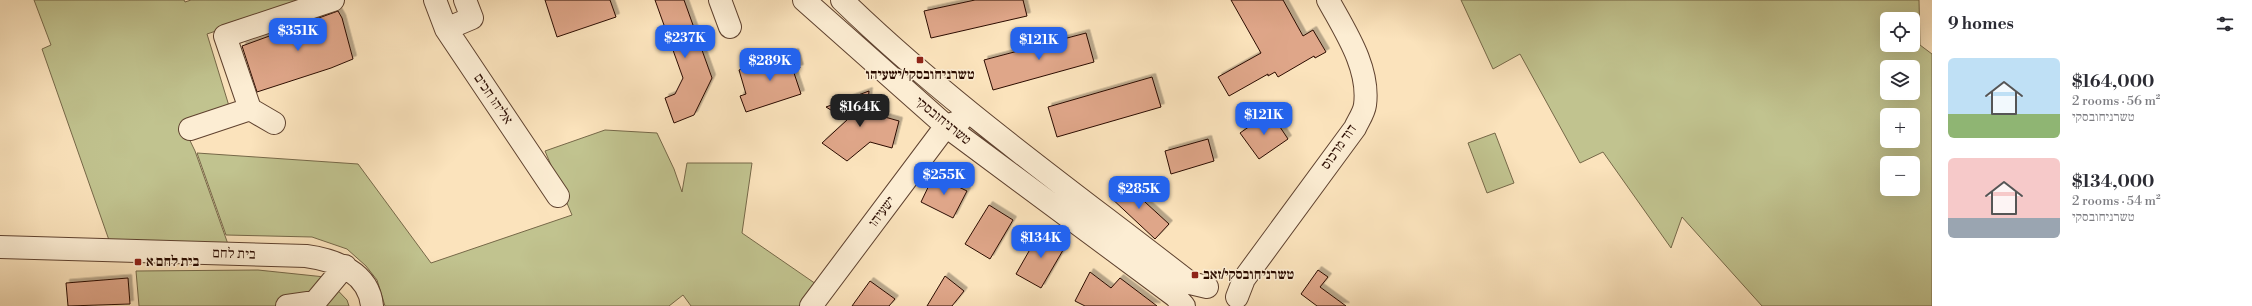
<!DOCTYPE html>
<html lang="en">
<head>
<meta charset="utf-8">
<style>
  body { margin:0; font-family:"Libre Bodoni","Frank Ruhl Libre",serif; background:#f2f2f3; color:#2b2b33; height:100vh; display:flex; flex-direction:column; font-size:15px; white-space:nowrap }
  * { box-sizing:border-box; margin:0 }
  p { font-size:13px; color:#7c7c81 }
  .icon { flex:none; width:22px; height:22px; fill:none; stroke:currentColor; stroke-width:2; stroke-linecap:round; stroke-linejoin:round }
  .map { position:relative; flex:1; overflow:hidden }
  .sheet { display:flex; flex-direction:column; background:#fff; width:320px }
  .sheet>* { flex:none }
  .buttons { position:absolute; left:1880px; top:12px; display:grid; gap:8px }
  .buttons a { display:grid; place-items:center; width:40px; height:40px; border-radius:6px; background:#fff; box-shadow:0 4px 16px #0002; font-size:20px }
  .price { position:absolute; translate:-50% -34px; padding:0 9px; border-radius:8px; background:#2563eb; color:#fff; font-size:13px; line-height:26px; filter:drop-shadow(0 1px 2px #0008) }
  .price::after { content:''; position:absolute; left:50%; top:24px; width:12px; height:9px; margin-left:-6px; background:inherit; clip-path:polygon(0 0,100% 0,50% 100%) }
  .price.selected { background:#222; color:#fff }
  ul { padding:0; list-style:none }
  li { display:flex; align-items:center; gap:12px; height:100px; padding:0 16px }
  li span { display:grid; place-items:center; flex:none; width:112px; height:80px; border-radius:6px; color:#555 }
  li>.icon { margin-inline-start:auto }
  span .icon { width:48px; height:48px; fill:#fffc; stroke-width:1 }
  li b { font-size:17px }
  h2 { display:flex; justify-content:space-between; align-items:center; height:48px; padding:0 16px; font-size:17px }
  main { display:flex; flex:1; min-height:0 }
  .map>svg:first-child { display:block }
  .green { fill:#c1c38f; stroke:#766848; fill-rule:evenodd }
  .building { fill:#dfa689; stroke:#2b0c00; filter:url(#shadow) }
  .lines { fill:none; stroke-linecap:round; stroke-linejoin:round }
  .minor-casing { stroke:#5f422f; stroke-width:24 }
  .minor { stroke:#fcedd3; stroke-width:22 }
  .poi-dot { fill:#8f2418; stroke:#fcedd3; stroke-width:1.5 }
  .labels { text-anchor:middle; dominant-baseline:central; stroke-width:3; stroke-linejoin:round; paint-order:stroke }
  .poi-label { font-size:14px; font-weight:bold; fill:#2b0c00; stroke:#fcedd3; text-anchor:start }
  .street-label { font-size:14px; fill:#2b0c00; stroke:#fcedd3 }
</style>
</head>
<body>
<main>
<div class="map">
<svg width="1932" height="306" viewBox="0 0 1932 306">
  <defs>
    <filter id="shadow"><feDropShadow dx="3.5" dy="-3.5" stdDeviation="0" flood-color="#0004"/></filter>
  </defs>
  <rect width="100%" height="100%" fill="#fbe3bc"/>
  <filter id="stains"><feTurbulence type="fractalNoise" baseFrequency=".005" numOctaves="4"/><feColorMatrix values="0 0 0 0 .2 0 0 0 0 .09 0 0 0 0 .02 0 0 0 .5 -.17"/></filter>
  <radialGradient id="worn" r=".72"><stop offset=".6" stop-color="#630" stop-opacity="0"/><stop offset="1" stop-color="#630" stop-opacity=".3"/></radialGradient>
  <path class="green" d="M34 0H184L185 2 191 0H308L207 34 229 106 182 124 195 151 229 247 110 243 42 49 51 45Z
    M1461 0H1919L1920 45 1932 54V306H1762L1682 217 1671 248 1603 152 1580 163 1520 54 1493 69ZM1887 19H1913V45H1887ZM1887 67H1913V93H1887ZM1887 115H1913V141H1887ZM1887 163H1913V189H1887Z
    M605 130 657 133 674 169 682 192 687 163H752L742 233 816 284 802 306H691L683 295 669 306H385L377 280 366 266 347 249 312 237 226 235 197 153 358 164 431 263 572 215 545 151Z
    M1495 133 1514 183 1487 193 1468 143Z
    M258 270 325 277 347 300 349 306H139L136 271Z"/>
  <path class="building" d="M545 0H610L616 17 557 37Z
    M655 0H684L712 78 694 115 674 123 665 98 675 94 683 78Z
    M975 0H1023L1027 16 931 38 924 11Z
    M1231 0H1283L1303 36 1313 30 1326 52 1315 58 1314 56 1278 77 1275 72 1268 76V74L1229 96 1218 77 1261 53Z
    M338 11 342 18 353 59 331 68 257 92 242 46Z
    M1086 33 1094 62 993 90 984 60Z
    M795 52 800 68 793 70 801 94 746 112 740 96 746 94 739 70Z
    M1152 77 1161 107 1057 137 1048 107Z
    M869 91 867 112 899 121 892 148 870 142 847 161 822 143 847 120 826 107Z
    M1270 112 1288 139 1259 159 1240 133Z
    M1208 139 1214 161 1171 174 1165 151Z
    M934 175 967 191 953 218 921 202Z
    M1122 181 1169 224 1155 239 1109 196Z
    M989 205 1013 220 990 259 965 244Z
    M1041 230 1066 245 1041 288 1016 274Z
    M1318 270 1328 277 1320 287 1346 306H1317L1301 294Z
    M1090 272 1111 288 1120 278 1157 306H1085L1075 301Z
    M945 276 964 291 952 306H927Z
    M128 278 130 304 68 306 66 283Z
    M870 281 895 299 889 306H852Z"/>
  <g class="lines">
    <g class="minor-casing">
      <path id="minor" d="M435 0 446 29 558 196
        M720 0 730 27
        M804 0 946 126 1175 296 1184 306
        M842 0C949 104 1072 191 1190 283L1207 287
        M446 29 472 18 465 0
        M250 109 274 123
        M190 129 250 109 225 36 333 0
        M0 247 306 256C335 260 369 272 372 306
        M1237 297 1244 279 1355 128C1358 121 1364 113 1365 105 1370 68 1345 31 1328 0
        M287 306 315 302 345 266
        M811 306 946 126 960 121"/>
    </g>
    <use href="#minor" class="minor"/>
  </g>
  <g class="poi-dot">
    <rect x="916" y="56" width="8" height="8" rx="2"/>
    <rect x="134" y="258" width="8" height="8" rx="2"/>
    <rect x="1191" y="271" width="8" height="8" rx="2"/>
  </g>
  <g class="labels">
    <g class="poi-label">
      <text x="920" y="75" text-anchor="middle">טשרניחובסקי/ישעיהו</text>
      <text x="146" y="262">בית לחם א</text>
      <text x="1203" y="275">טשרניחובסקי/זאב</text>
    </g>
    <g class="street-label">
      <text transform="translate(493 99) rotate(56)">אליהו חכים</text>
      <text transform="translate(943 121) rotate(39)">טשרניחובסקי</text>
      <text transform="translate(1339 147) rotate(-55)">דוד מרכוס</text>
      <text transform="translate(882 212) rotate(-53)">ישעיהו</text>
      <text transform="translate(234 254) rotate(2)">בית לחם</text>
    </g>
  </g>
  <rect width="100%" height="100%" filter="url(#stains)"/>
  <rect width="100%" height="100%" fill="url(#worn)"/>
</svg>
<div class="buttons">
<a><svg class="icon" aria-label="locate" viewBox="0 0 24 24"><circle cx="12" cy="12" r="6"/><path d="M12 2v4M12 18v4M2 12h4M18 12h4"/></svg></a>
<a><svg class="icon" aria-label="layers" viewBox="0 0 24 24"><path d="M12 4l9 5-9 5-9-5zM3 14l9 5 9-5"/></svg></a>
<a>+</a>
<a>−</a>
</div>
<b class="price" style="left:298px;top:52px">$351K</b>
<b class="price" style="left:685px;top:59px">$237K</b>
<b class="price" style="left:1039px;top:61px">$121K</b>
<b class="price" style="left:770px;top:82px">$289K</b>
<b class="price selected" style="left:860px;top:128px">$164K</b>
<b class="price" style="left:1264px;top:136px">$121K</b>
<b class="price" style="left:944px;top:196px">$255K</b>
<b class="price" style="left:1139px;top:210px">$285K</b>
<b class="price" style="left:1041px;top:259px">$134K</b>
</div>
<section class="sheet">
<h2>9 homes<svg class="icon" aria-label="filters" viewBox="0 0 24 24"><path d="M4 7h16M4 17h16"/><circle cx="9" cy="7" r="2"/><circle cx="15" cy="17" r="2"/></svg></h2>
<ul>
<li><span style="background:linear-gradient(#bfe0f5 70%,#8fb573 0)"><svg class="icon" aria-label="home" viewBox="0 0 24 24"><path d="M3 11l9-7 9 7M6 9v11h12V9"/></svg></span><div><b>$164,000</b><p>2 rooms · 56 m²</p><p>טשרניחובסקי</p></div></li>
<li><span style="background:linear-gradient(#f6c9c9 75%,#9aa5b1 0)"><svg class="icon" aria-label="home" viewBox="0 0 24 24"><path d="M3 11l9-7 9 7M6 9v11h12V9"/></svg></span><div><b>$134,000</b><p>2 rooms · 54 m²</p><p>טשרניחובסקי</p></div></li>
</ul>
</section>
</main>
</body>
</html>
